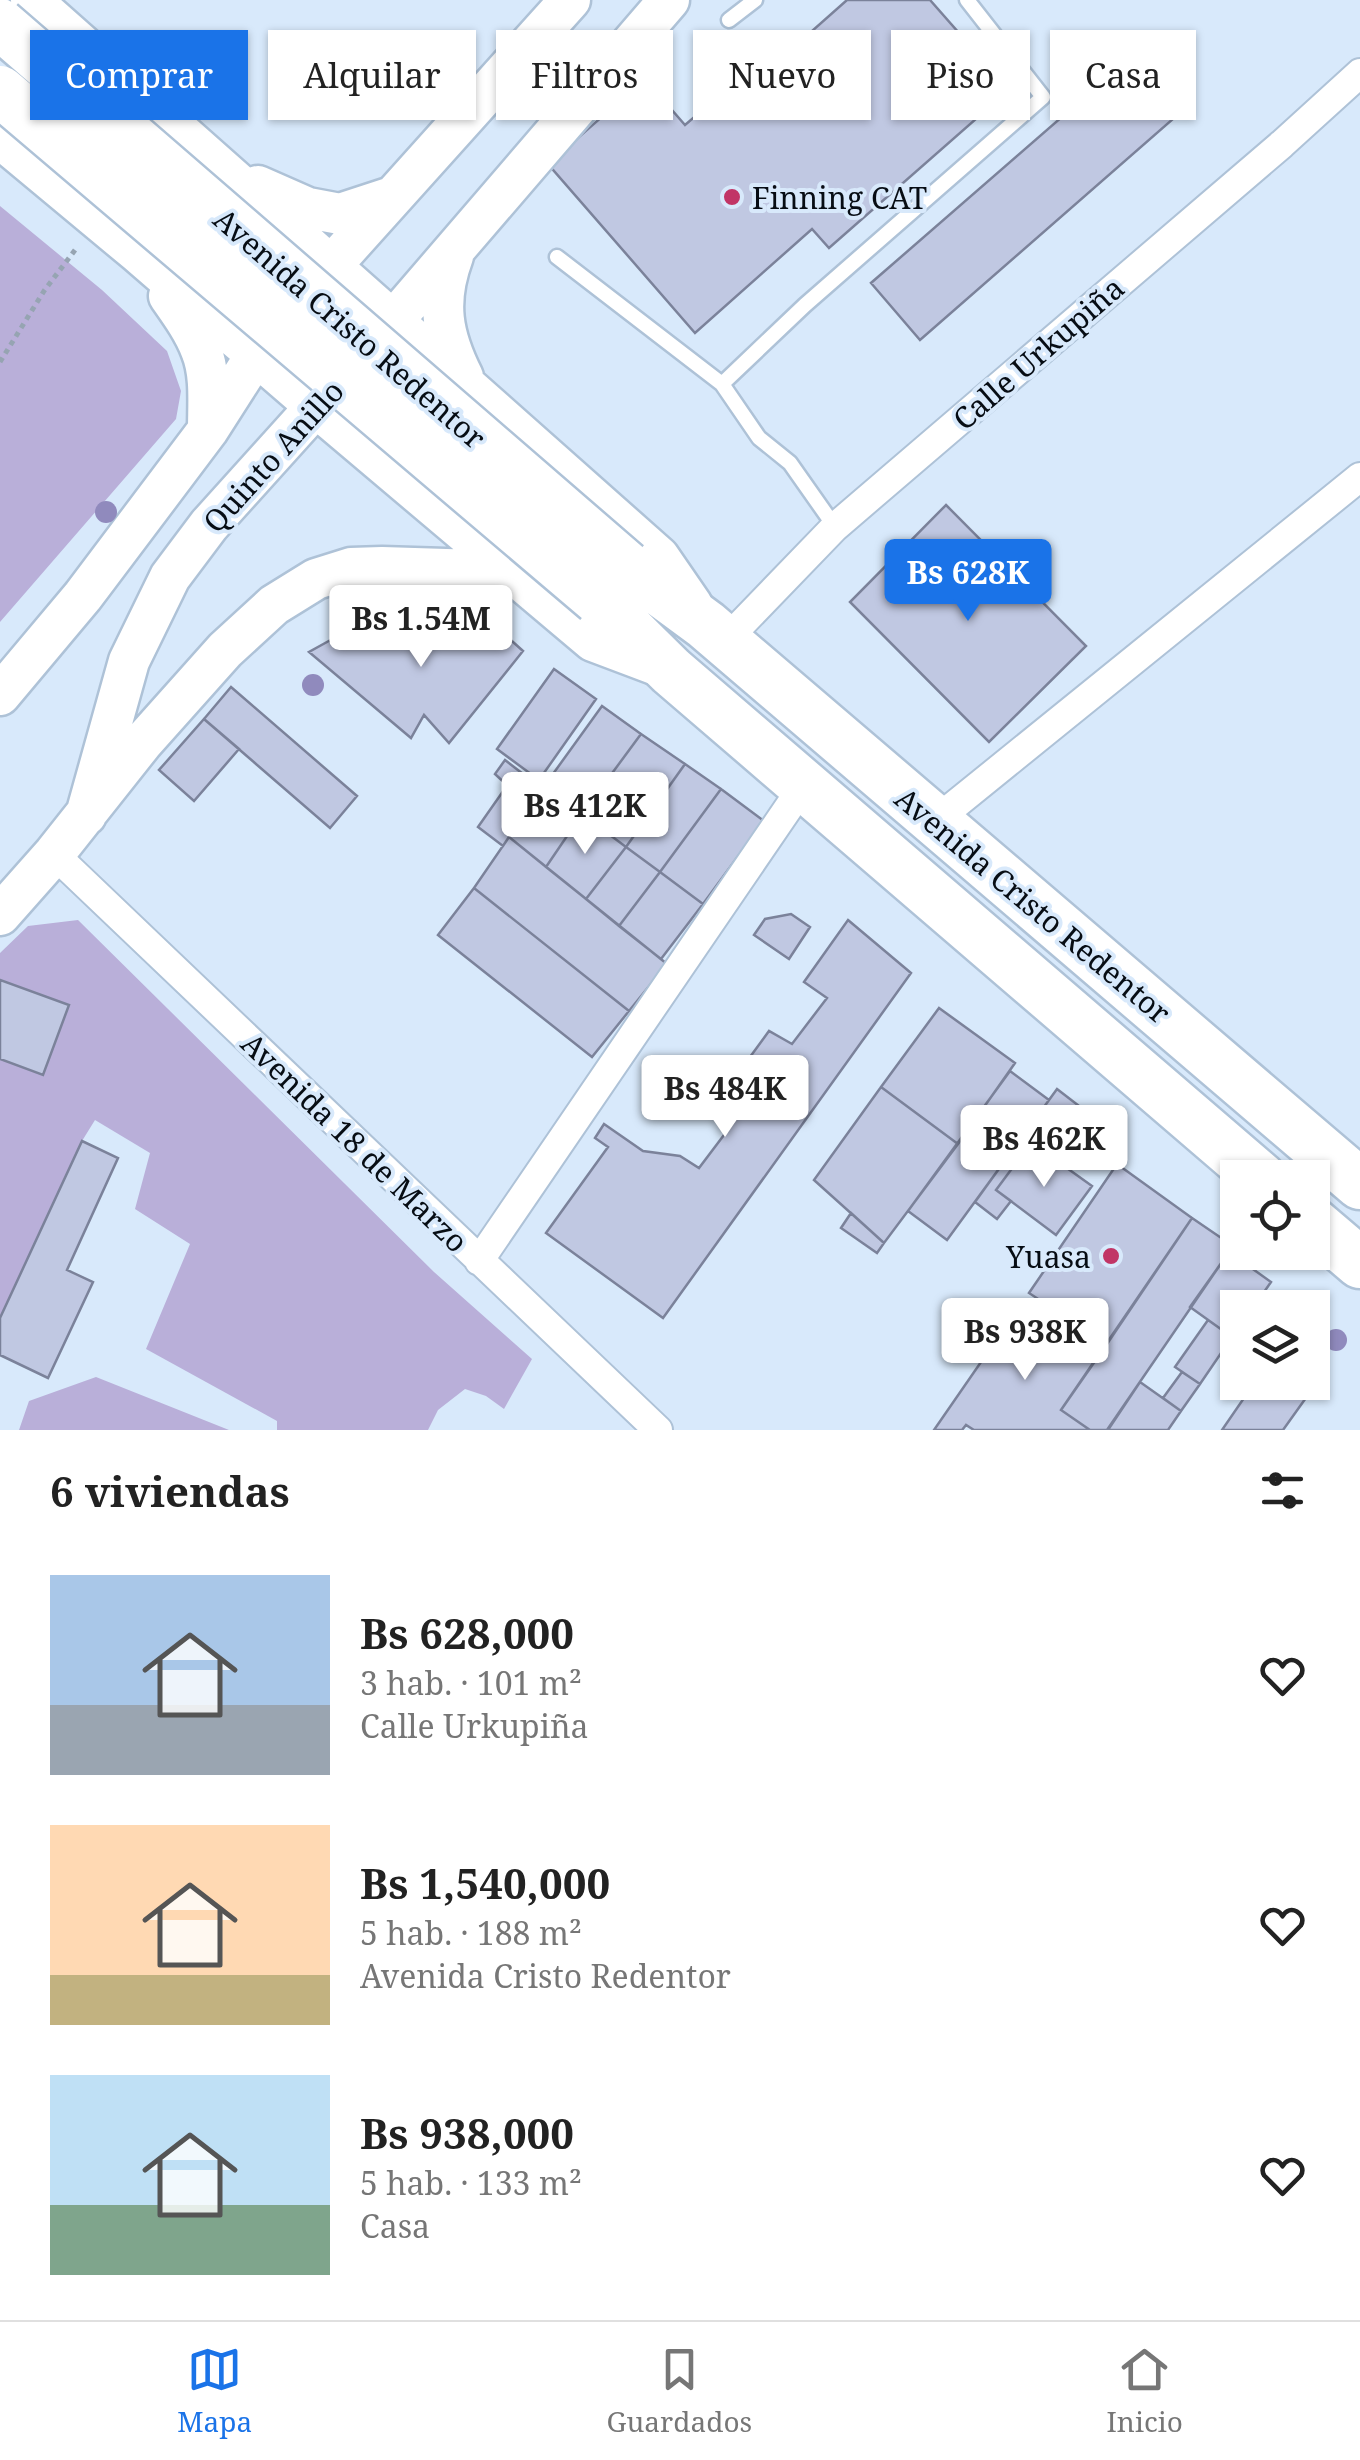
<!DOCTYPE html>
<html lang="es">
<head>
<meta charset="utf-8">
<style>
  body { margin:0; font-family:"Noto Serif",serif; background:#f6f6f6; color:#222; height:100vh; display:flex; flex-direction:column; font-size:38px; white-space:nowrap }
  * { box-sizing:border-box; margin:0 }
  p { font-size:32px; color:#767676 }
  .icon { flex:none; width:55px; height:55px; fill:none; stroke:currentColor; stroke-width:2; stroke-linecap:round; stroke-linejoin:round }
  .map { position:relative; height:1430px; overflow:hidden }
  .details { display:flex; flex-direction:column; background:#fff; flex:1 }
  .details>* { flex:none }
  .top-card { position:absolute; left:30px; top:30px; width:1300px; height:90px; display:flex; gap:20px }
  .tools { position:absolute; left:1220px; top:1160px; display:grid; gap:20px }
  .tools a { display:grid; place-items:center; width:110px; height:110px; border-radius:0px; background:#fff; box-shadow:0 2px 8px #0004; font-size:50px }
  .price { position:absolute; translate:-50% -85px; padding:0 22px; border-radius:10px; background:#fff; color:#222; font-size:32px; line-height:65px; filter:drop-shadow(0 2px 5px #0008) }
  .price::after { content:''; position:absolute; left:50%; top:60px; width:30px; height:22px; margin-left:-15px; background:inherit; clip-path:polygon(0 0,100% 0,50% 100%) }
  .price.active { background:#1a73e8; color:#fff }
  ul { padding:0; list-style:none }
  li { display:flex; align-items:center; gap:30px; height:250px; padding:0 50px }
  li span { display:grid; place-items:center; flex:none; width:280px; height:200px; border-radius:0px; color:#555 }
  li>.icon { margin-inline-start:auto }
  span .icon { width:120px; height:120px; fill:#fffc; stroke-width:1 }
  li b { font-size:42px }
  h2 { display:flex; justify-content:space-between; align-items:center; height:120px; padding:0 50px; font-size:42px }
  .chip { padding:0 35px; border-radius:0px; background:#fff; box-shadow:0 2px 8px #0004; font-size:35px; line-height:90px }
  .chip.active { background:#1a73e8; color:#fff }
  .menu { display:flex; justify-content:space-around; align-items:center; height:140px; border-top:2px solid #e0e0e0; background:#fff; font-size:28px; color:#767676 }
  .menu a { display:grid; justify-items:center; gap:5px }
  .menu .active { color:#1a73e8 }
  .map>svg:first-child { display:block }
  .green { fill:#b9afd9 }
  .building { fill:#c0c8e2; stroke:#7b829a; stroke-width:2.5 }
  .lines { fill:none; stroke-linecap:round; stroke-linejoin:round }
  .lane-casing { stroke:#aec2d7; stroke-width:19 }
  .street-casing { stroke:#aec2d7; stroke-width:32 }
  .secondary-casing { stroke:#aec2d7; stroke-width:45 }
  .highway-casing { stroke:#aec2d7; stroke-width:55 }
  .path { stroke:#96a4b2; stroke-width:5; stroke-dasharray:5 5; stroke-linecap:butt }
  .lane { stroke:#fff; stroke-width:14 }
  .street { stroke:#fff; stroke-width:28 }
  .secondary { stroke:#fff; stroke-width:40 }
  .highway { stroke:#fff; stroke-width:50 }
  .highway-bridge-casing { stroke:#aec2d7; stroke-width:55; stroke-linecap:butt }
  .highway-bridge { stroke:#fff; stroke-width:50 }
  .tree { fill:#908abd }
  .poi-dot { fill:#c13566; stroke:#d8e9fb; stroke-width:4 }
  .labels { text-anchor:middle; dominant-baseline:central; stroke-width:8; stroke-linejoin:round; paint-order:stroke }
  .poi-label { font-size:30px; fill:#070d14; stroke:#d8e9fb; text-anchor:start }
  .street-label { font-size:30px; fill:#070d14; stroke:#d8e9fb }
</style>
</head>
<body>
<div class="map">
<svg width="1360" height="1430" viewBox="0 0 1360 1430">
  <rect width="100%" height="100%" fill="#d8e9fb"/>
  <path class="green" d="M0 206 102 290 167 351 181 391 176 419 0 622Z
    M78 920 434 1272 532 1359 504 1409 486 1396 465 1389 438 1410 428 1430H277V1421L146 1349 190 1244 135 1209 150 1153 95 1120 82 1141 0 1318V1059L43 1075 68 1005 0 980V953L28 926Z
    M96 1377 229 1430H230H19L29 1401Z"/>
  <path class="building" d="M847 0H930L1009 90 829 248 812 229 695 333 548 164 645 79 685 125 705 108 714 118Z
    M1140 49 1189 105 920 340 871 283Z
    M946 505 1086 646 989 742 850 602Z
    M482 614 523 651 449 743 424 715 411 738 309 652 345 632 372 620 408 621 439 628 470 641Z
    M554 669 596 699 539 780 497 749Z
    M231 687 357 796 330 828 204 719Z
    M602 706 641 734 582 814 545 785Z
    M204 719 239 749 194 801 159 770Z
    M641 734 685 764 626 847 582 814Z
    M505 760 536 784 524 801 495 774Z
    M685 764 721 789 660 872 626 847Z
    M545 785 582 814 546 867 509 837Z
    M506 787 530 805 503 846 478 827Z
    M721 789 764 821 703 904 660 872Z
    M582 814 626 847 586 899 546 867Z
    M509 837 667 964 629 1011 474 888Z
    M626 847 660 872 619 926 586 899Z
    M660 872 703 904 661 959 619 926Z
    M474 888 629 1011 592 1057 438 935Z
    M791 914 810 927 789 959 754 935 765 919Z
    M848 920 911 973 663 1318 546 1233 608 1147 595 1138 604 1124 643 1151 680 1156 699 1168 733 1123 712 1109 769 1031 792 1044 827 998 804 982Z
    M0 980 69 1005 43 1075 0 1059Z
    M939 1008 1015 1063 958 1144 881 1087Z
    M1010 1071 1049 1100 947 1240 908 1211Z
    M881 1087 958 1144 884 1243 814 1180Z
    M1057 1089 1092 1116 1058 1161 1050 1156 1046 1160 1028 1147 996 1190 1011 1201 997 1219 975 1202Z
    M82 1141 118 1158 67 1270 93 1282 48 1378 0 1355V1318Z
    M1028 1147 1046 1160 1050 1156 1092 1186 1056 1235 996 1190Z
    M1117 1164 1192 1218 1107 1344 1029 1293Z
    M851 1213 884 1243 877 1253 841 1228Z
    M1192 1218 1233 1246 1107 1430H1090L1061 1410Z
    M1229 1252 1271 1282 1253 1308H1238V1330L1232 1337 1190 1307Z
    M1024 1319 1064 1348 1080 1326 1107 1344 1061 1410 1090 1430H974L966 1425 962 1430H934L999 1336 1008 1342Z
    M1208 1320 1232 1337 1200 1384 1175 1367Z
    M1182 1372 1200 1384 1181 1411 1163 1398Z
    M1140 1382 1181 1411 1168 1430H1108Z
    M1255 1382H1290L1308 1395 1283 1430H1222Z"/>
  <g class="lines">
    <g class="lane-casing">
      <path id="lane" d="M729 20 755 0
        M557 257 722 384
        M835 527 790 463 759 438 722 384 805 305 1043 97 967 0"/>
    </g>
    <g class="street-casing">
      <path id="street" d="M724 642 835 527 1282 144 1360 73
        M935 821 1360 477
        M54 854 658 1430
        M479 1261 804 785"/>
    </g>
    <g class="secondary-casing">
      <path id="secondary" d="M31 0 659 557 692 605
        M0 138 137 252 316 407 593 641 662 667
        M258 186 308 208 340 214 392 197
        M453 256C436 302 442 335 463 377
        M169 296C181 313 194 331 201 350 211 374 208 404 208 430
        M0 695 83 596 208 430 256 355 331 266 570 0
        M86 815 129 661 170 577 209 525 393 321 669 0
        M0 915 54 854 142 743 225 650 274 605 316 579 351 568 382 567 511 571"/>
    </g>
    <g class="highway-casing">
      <path id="highway" d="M626 566 706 625 1360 1184
        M598 599 671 671 1261 1178
        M1312 1222 1360 1263"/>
    </g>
    <path class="path" d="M0 362 44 291 78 246"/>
    <use href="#lane" class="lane"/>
    <use href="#street" class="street"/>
    <use href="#secondary" class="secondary"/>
    <use href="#highway" class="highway"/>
    <g class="highway-bridge-casing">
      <path id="highway-bridge" d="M0 24 626 566
        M0 91 598 599"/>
    </g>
    <use href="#highway-bridge" class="highway-bridge"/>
  </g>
  <g class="tree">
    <circle cx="106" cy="512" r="11"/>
    <circle cx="313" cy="685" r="11"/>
    <circle cx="1336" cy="1340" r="11"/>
  </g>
  <g class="poi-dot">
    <circle cx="732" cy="197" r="10"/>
    <circle cx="1111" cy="1256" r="10"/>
  </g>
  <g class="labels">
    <g class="poi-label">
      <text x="752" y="197">Finning CAT</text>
      <text x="1091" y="1256" text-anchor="end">Yuasa</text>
    </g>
    <g class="street-label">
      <text transform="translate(350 328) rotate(41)">Avenida Cristo Redentor</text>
      <text transform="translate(1038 353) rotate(-41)">Calle Urkupiña</text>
      <text transform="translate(273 456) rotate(-48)">Quinto Anillo</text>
      <text transform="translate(1033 905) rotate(40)">Avenida Cristo Redentor</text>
      <text transform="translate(355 1142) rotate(44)">Avenida 18 de Marzo</text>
    </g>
  </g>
</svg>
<div class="tools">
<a><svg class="icon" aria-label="locate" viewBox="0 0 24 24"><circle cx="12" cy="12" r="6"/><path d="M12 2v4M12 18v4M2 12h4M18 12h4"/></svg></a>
<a><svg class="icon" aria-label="layers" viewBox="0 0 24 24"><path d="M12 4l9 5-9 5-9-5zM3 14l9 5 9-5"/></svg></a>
</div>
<b class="price active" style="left:968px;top:624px">Bs 628K</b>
<b class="price" style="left:421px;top:670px">Bs 1.54M</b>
<b class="price" style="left:585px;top:857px">Bs 412K</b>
<b class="price" style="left:725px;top:1140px">Bs 484K</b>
<b class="price" style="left:1044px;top:1190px">Bs 462K</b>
<b class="price" style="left:1025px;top:1383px">Bs 938K</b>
<div class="top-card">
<a class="chip active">Comprar</a>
<a class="chip">Alquilar</a>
<a class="chip">Filtros</a>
<a class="chip">Nuevo</a>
<a class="chip">Piso</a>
<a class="chip">Casa</a>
</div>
</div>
<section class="details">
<h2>6 viviendas<svg class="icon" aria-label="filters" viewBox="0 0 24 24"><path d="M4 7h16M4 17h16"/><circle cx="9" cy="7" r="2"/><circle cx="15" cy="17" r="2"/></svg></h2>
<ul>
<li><span style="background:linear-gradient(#a9c7e8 65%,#9aa5b1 0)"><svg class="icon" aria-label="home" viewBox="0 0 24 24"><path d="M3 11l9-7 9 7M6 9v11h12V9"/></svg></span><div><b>Bs 628,000</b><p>3 hab. · 101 m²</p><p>Calle Urkupiña</p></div><svg class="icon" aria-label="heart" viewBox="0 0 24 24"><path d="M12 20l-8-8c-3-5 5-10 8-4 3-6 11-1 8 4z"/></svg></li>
<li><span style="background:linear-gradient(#ffd9b3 75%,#c2b280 0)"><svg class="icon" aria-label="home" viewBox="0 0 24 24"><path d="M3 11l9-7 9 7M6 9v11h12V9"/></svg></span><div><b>Bs 1,540,000</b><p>5 hab. · 188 m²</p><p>Avenida Cristo Redentor</p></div><svg class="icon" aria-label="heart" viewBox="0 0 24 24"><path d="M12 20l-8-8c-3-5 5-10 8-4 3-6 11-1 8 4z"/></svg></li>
<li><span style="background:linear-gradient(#bfe0f5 65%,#7fa58c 0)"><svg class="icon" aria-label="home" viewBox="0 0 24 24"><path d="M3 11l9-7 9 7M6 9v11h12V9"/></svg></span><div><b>Bs 938,000</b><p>5 hab. · 133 m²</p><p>Casa</p></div><svg class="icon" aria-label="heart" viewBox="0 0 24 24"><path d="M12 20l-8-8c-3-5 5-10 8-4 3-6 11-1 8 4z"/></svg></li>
</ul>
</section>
<nav class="menu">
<a class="active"><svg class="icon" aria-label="map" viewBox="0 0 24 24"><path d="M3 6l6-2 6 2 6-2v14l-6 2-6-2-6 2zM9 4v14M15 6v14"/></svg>Mapa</a>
<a><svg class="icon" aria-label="saved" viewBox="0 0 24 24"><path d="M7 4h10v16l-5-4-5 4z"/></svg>Guardados</a>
<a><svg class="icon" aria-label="home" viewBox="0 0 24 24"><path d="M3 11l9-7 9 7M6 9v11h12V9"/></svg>Inicio</a>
</nav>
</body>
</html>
